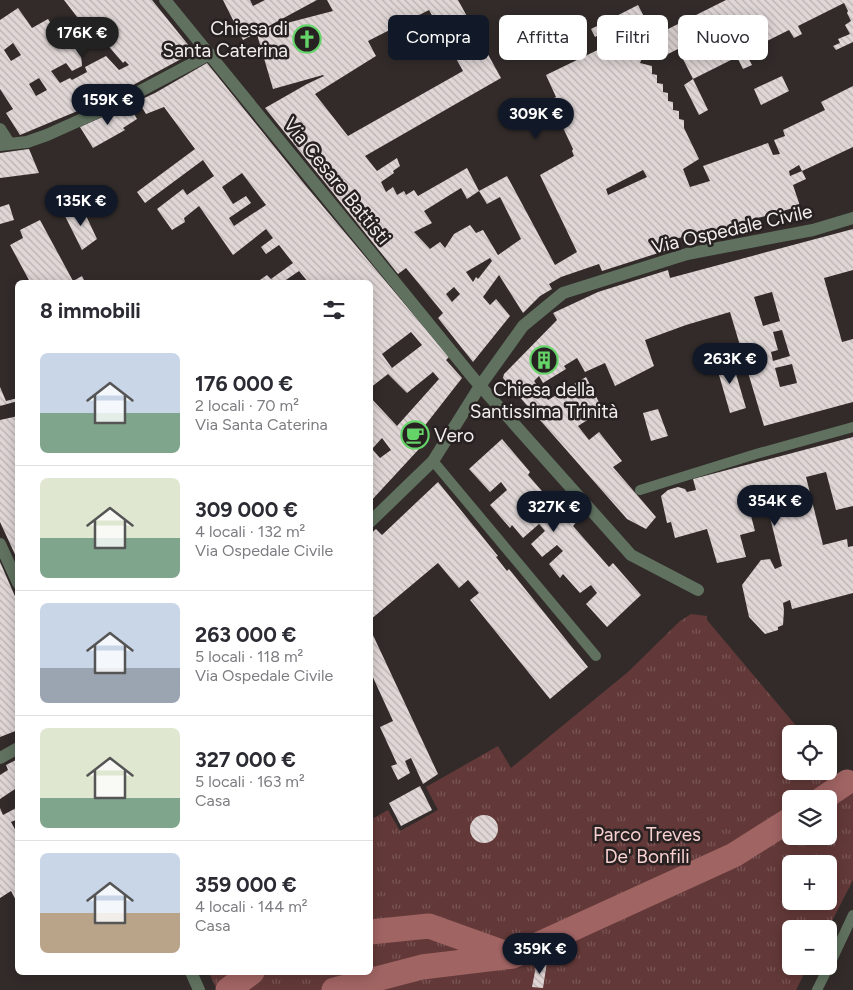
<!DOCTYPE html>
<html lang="it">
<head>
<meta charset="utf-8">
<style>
  body { margin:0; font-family:Figtree,sans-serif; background:#f2f2f3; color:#2b2b33; height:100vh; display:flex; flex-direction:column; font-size:19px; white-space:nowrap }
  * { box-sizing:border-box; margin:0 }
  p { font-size:16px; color:#7c7c81 }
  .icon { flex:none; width:28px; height:28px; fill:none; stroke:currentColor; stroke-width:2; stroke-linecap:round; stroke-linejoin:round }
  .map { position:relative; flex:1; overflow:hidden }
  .sheet { position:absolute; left:15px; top:280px; width:358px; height:695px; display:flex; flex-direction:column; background:#fff; border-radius:8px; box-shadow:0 2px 12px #0003 }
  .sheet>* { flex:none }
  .banner { position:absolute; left:388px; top:15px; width:390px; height:45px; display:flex; gap:10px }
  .tools { position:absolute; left:782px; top:725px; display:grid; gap:10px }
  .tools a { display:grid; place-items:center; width:55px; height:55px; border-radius:8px; background:#fff; box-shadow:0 2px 12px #0003; font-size:25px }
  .price { position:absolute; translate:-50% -42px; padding:0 11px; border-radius:18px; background:#111827; color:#fff; font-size:16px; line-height:32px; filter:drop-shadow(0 1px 2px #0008) }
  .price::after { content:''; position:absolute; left:50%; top:30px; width:15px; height:11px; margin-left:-8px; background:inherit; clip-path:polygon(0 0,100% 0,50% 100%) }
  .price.on { background:#222; color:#fff }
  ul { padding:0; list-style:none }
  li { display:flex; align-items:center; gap:15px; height:125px; padding:0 25px }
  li+li { border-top:1px solid #e1e1e2 }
  li span { display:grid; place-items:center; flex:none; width:140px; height:100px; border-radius:8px; color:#555 }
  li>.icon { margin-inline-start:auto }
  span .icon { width:60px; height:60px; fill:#fffc; stroke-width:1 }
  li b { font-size:21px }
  h2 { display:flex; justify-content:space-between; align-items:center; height:60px; padding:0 25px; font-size:21px }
  .pill { padding:0 18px; border-radius:8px; background:#fff; box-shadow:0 2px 12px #0003; font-size:18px; line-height:45px }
  .pill.on { background:#111827; color:#fff }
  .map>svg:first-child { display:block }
  .park { fill:url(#park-tufts); fill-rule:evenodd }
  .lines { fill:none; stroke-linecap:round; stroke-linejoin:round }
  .canal { stroke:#a06463; stroke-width:25 }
  .building { fill:url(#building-back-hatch); fill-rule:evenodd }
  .service { stroke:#60725f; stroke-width:10 }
  .minor { stroke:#60725f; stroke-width:12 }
  .labels { text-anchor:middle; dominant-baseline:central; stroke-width:5; stroke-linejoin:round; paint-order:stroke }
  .poi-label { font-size:19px; fill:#f3eeee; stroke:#282121; text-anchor:end }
  .street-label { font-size:19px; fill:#f3eeee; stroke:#282121 }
  .park-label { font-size:19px; fill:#f8d1d0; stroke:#282121 }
</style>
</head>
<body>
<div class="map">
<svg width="853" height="990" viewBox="0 0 853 990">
  <defs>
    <pattern id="park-tufts" width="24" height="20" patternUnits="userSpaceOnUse" patternTransform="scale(1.25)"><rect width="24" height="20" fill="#623938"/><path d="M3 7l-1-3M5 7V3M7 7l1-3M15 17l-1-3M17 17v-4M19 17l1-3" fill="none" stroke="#795655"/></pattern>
    <pattern id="building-back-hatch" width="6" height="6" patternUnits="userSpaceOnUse" patternTransform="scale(1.25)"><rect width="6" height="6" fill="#dfd6d5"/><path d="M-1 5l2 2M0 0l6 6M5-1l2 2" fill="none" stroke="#bab2b2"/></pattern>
  </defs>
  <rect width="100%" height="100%" fill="#322b2a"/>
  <path class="park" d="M691 614 707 616V620L803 734H791V771H829V764L853 793V880L828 929H791V966H808L796 990H217L209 973 370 972V820L388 810 400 831 438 810 426 787 498 746 511 768 628 672 679 622ZM791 799H829V836H791ZM791 864H829V901H791Z"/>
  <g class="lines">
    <path class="canal" d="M822 799 847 782
      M370 932 429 926 507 954
      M228 990 252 972
      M334 990 422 967 513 956 734 855 791 819"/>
  </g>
  <path class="building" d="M64 0H152L194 52 111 97 20 135 6 113 13 109 0 89V20L18 8 32 28 48 19 58 34 63 32 81 55 82 66 72 71 66 63 51 71 60 83 70 78 72 80 87 72 85 67 106 56 119 70 129 65 125 61 123 63 92 27 94 24 89 18 81 22ZM13 43 21 55 11 61 4 50ZM39 78 47 90 36 96 29 84Z
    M223 0H250L253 6 265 0H317L243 40Z
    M327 0H458L501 78 365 156 377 171 397 158 400 166 393 171 394 173 381 182 386 192 393 187 397 195 404 191 406 195 414 190 418 196 467 168 479 191 467 199 461 188 424 211 432 223 414 232 430 249 440 242 445 248 454 234 470 225 476 233 483 230 498 255 521 239 500 197 487 204 479 191 507 176 555 265 577 252 540 175 574 156 572 151 573 149 550 100 556 97 546 75 612 43 606 31 595 37 591 29 638 5 654 36 726 0H853V42L836 50 833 46 840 43 838 39 850 34 845 25 851 21 847 13 848 11 844 3 798 26 802 34 794 38 789 30 745 52 752 65 743 69 737 57 693 79 678 49 662 57 658 47 643 55 640 63 652 66V74L657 75V83L663 84V92L668 93V101L673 102V110L679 111V119L684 120V128L699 159 683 169 690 187 710 181 703 166 768 143 773 155 780 154 774 140 785 136 783 130 825 110 821 102 853 86V147L802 171 799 165 789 171 790 176 802 171 806 179 793 185 800 206 713 231 674 239 677 247 602 271 599 264 561 277 549 284 552 289 540 296 523 313 499 275 483 297 490 305 496 299 510 316 473 362 438 318 443 313 406 268 398 274 265 108 307 84 324 76 323 75 273 89 256 31 333 11ZM429 10 463 71 348 136 315 94 376 56 368 41ZM643 170 647 177 608 195 606 189ZM490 258 492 261 478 279 476 277 473 282 466 272ZM454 287 460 294 452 302 446 294Z
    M207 63 306 186 449 357 446 360 462 378 412 442 419 449 370 502V397L397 426 439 379 433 372 407 393 388 374 370 388V282H308L299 271 283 282H257L267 275 271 279 293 263 279 245 266 254 261 247 273 238 266 229 233 255 199 206 184 218 185 222 172 230 157 209 183 189 187 195 214 176 203 160 145 203 137 192 195 149 164 107 146 114 138 101 155 93ZM242 173 266 205 234 226 229 218 251 203 246 196 233 204 222 187ZM411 332 422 345 392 368 382 354ZM382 438 391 450 380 458 372 449Z
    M782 76 789 91 761 105 754 89Z
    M693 79 708 110 699 115 684 85Z
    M129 105 137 119 123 128 125 130 93 148 80 127Z
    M29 149 39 173 0 178V153Z
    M9 204 14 220 0 224V207Z
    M81 205 97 239 82 250 64 214Z
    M40 220 73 281 82 276 85 282H73V281L70 282H30L10 245 23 238 20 230Z
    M853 229V270L824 278 842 342 853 339V402L764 426 730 312 686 325 645 340 654 366 615 386 605 363 585 372 577 358 564 366 566 369 543 383 539 376 534 381 548 400 586 377 603 410 578 426 589 440 599 432 622 461 613 467 656 517 646 529 627 519 503 378 504 374 557 320 553 313 598 292 668 270 670 278ZM772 292 780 321 763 326 754 297ZM782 330 790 356 773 361 771 352 778 350 773 332ZM792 364 797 383 780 387 775 368Z
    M731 357 746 408 730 413 715 361Z
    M0 387 6 401 18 398V401L0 406Z
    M658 409 668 436 651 441 643 413Z
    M18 416V561L0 522V420Z
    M853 437V506L836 510 826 472 806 477 823 545 847 539 848 547 853 546V593L792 609 790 600 783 603 784 610 783 625 778 627V630L765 634 749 617 742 585 761 560 770 559 775 569 782 566 763 489 745 493 755 531 740 535 746 557 717 563 707 529 675 538 671 522 667 523 661 496 668 490 678 487 685 489 687 492 696 490 693 479Z
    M502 439 530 472 528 475 562 514 570 507 579 519 573 526 609 567 613 563 641 595 607 627 586 604 597 593 591 585 580 593 563 574 560 578 549 564 563 551 557 545 542 557 531 544 545 531 539 524 523 538 512 525 510 528 490 505 507 490 501 482 490 492 469 469Z
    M438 482 498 556 496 557 507 571 509 569 588 667 550 699 470 600 479 593 468 580 459 588 438 563 370 620V534L376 529 382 535Z
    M0 562 18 603V730L0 737Z
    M372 633 438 774 423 784 411 758 405 761 410 773 398 780 391 766 397 764 380 727 393 721 370 671V635Z
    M18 759V787L0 799V775L8 770 6 765Z
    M420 786 432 810 401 826 389 803Z
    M18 807V819L11 822 18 835V904L11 891 0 898V808L3 815Z
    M470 829a14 14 0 1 1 28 0a14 14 0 1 1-28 0Z
    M537 961 547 962 543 988 532 987Z"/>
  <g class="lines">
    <path class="service" d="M433 461 596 656
      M640 490 756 454 853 427
      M829 966 853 915
      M817 990 829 966"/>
    <path class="minor" d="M165 0 474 379 631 555 698 590
      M0 129 9 143
      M0 145 27 142 47 135 116 104 210 54
      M370 522 433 461 480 386 523 326 563 293 687 254 813 230 853 218
      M0 544 18 583
      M0 758 18 748
      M191 972 199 990"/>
  </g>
  <defs>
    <g id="church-ring" transform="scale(1.4375)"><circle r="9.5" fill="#282121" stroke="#64d468" stroke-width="1.5"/><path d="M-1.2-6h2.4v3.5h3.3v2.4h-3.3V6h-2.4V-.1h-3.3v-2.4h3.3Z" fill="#64d468"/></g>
    <g id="building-ring" transform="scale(1.4375)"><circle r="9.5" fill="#282121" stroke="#64d468" stroke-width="1.5"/><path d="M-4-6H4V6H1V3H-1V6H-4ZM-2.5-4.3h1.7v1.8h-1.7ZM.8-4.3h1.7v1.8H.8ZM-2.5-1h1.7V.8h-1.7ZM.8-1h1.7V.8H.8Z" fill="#64d468"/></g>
    <g id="cafe-ring" transform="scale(1.4375)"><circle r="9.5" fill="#282121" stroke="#64d468" stroke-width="1.5"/><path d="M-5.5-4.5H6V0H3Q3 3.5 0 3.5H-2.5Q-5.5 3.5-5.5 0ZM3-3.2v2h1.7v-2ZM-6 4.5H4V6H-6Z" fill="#64d468"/></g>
  </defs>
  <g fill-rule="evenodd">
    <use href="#church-ring" x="307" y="39"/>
    <use href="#building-ring" x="544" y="360"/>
    <use href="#cafe-ring" x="415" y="435"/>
  </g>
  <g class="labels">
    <g class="poi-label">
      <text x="288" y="28">Chiesa di<tspan x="288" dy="22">Santa Caterina</tspan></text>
      <text x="544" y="389" text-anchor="middle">Chiesa della<tspan x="544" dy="22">Santissima Trinità</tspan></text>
      <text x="434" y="435" text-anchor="start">Vero</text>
    </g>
    <g class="street-label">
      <text transform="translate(337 181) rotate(51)">Via Cesare Battisti</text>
      <text transform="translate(732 229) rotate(-13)">Via Ospedale Civile</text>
    </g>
    <g class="park-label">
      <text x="647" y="834">Parco Treves<tspan x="647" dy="22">De' Bonfili</tspan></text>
    </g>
  </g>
</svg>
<div class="tools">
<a><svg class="icon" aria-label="locate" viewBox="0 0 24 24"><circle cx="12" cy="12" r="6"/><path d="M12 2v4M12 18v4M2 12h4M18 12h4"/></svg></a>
<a><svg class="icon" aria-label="layers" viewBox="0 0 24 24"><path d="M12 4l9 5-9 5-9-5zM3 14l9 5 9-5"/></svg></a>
<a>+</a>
<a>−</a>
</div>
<b class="price on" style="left:82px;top:59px">176K €</b>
<b class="price" style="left:108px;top:126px">159K €</b>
<b class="price" style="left:536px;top:140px">309K €</b>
<b class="price" style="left:81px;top:227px">135K €</b>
<b class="price" style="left:730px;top:385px">263K €</b>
<b class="price" style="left:775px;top:527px">354K €</b>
<b class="price" style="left:554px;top:533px">327K €</b>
<b class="price" style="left:540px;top:975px">359K €</b>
<div class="banner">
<a class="pill on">Compra</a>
<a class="pill">Affitta</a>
<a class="pill">Filtri</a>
<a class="pill">Nuovo</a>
</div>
<section class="sheet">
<h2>8 immobili<svg class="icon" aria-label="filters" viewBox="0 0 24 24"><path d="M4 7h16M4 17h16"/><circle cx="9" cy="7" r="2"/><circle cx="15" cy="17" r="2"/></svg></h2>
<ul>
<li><span style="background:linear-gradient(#c9d6e8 60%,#7fa58c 0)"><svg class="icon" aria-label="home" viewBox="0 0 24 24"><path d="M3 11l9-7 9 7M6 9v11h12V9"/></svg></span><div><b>176 000 €</b><p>2 locali · 70 m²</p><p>Via Santa Caterina</p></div></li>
<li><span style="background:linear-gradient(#dfe7d0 60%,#7fa58c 0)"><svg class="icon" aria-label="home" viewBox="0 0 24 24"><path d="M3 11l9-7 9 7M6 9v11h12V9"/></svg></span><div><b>309 000 €</b><p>4 locali · 132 m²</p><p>Via Ospedale Civile</p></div></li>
<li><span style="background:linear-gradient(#c9d6e8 65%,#9aa5b1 0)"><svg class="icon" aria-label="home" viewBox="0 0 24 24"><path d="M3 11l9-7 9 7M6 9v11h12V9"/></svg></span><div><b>263 000 €</b><p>5 locali · 118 m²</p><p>Via Ospedale Civile</p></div></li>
<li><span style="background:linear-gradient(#dfe7d0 70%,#7fa58c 0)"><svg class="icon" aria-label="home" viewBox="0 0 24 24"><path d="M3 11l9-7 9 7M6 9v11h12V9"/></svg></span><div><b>327 000 €</b><p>5 locali · 163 m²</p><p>Casa</p></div></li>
<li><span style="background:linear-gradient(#c9d6e8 60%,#b9a48a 0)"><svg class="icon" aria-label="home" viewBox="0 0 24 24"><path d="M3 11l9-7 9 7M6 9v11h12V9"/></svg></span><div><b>359 000 €</b><p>4 locali · 144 m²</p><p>Casa</p></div></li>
</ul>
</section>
</div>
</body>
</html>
